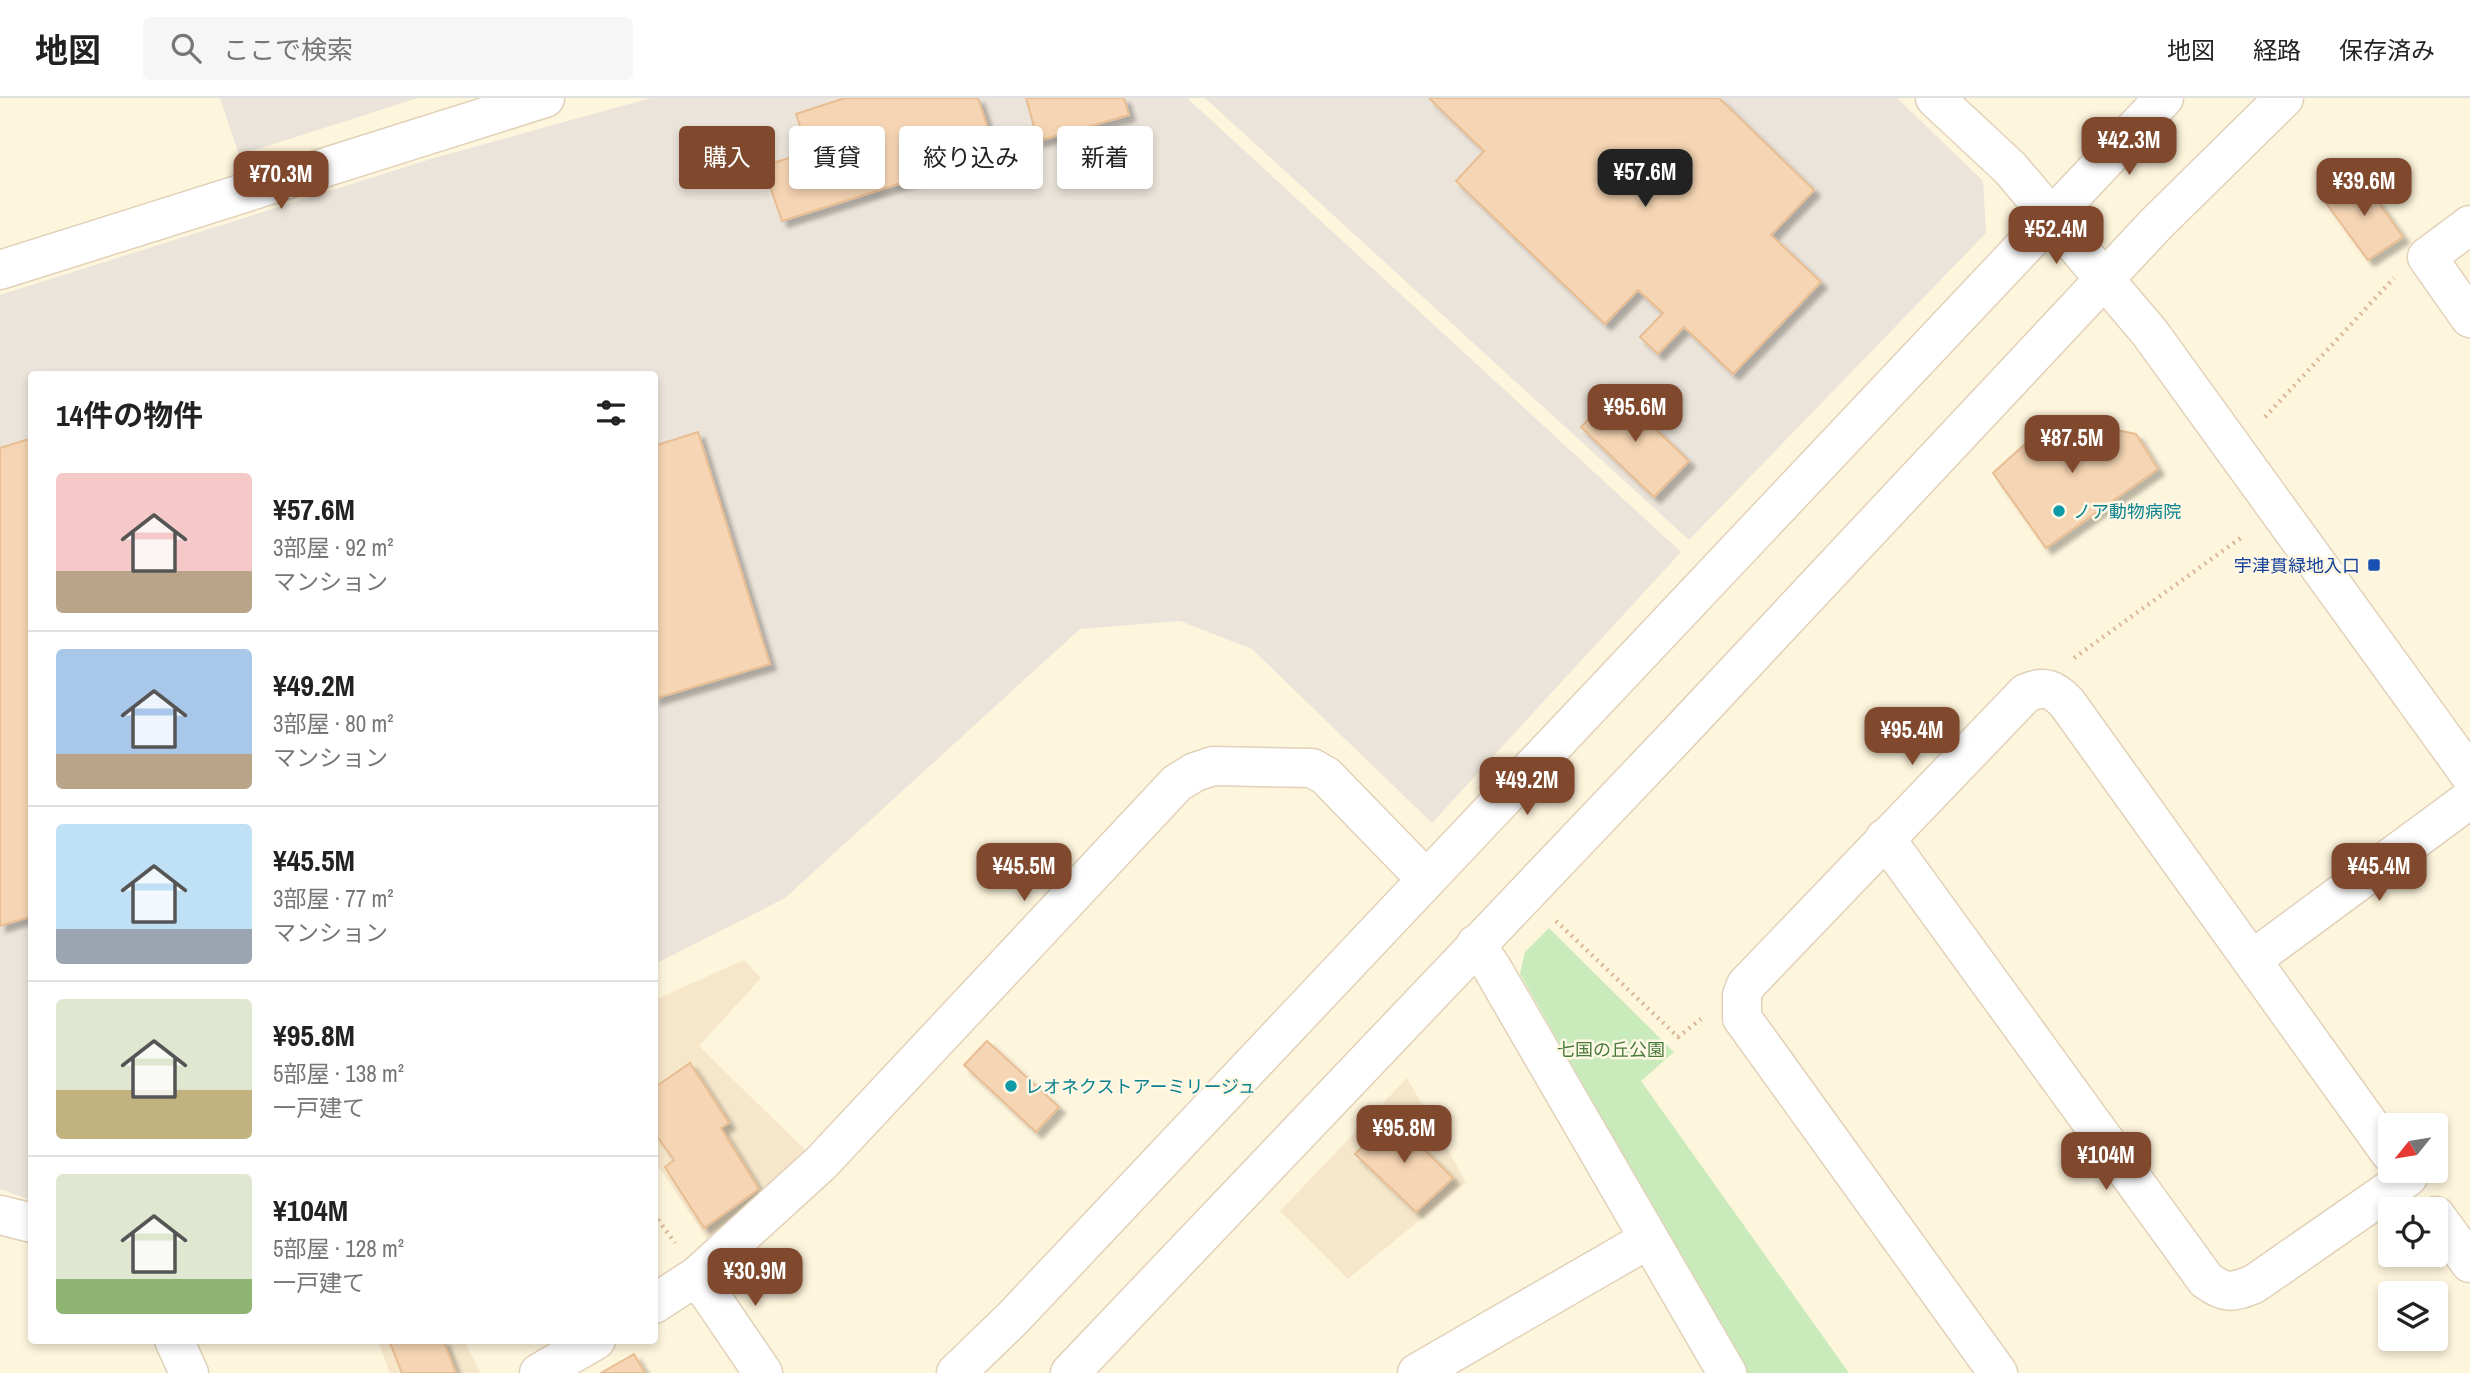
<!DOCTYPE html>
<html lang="ja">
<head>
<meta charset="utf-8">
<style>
  body { margin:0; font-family:"Archivo Narrow","Noto Sans JP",sans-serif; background:#f6f6f6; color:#222; height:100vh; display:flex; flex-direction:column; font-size:26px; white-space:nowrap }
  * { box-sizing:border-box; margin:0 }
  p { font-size:23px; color:#767676 }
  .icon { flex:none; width:38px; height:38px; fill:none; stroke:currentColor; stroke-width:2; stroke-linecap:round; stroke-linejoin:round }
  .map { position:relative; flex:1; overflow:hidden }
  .side { position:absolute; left:28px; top:273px; width:630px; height:973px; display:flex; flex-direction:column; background:#fff; border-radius:7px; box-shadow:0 4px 10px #0003 }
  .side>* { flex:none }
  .top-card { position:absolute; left:679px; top:28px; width:665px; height:63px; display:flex; gap:14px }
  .needle { width:46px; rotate:240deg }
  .buttons { position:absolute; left:2378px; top:1015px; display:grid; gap:14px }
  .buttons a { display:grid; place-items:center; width:70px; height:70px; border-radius:7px; background:#fff; box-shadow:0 4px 10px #0003; font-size:35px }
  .price { position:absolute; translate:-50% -60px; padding:0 16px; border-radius:14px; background:#80482c; color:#fff; font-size:23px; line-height:46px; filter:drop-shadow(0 2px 4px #0008) }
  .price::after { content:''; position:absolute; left:50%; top:42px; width:21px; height:16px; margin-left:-10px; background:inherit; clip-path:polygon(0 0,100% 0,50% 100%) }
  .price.current { background:#222; color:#fff }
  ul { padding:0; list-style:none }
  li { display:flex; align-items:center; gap:21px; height:175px; padding:0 28px }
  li+li { border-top:2px solid #e0e0e0 }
  li span { display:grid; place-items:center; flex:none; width:196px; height:140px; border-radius:7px; color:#555 }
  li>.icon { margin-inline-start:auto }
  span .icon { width:84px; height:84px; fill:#fffc; stroke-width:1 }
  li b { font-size:30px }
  h2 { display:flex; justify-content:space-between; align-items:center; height:84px; padding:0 28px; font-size:30px }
  .tag { padding:0 24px; border-radius:7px; background:#fff; box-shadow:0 4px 10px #0003; font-size:24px; line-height:63px }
  .tag.current { background:#80482c; color:#fff }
  header { display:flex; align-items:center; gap:42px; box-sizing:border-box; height:98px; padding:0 35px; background:#fff; border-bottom:2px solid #e0e0e0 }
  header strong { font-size:33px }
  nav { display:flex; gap:38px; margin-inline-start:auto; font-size:24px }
  .search { width:490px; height:63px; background:#f6f6f6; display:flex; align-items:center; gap:18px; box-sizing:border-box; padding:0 24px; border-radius:7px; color:#767676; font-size:26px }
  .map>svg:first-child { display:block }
  .residential { fill:#f6e7cb }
  .industrial { fill:#ebe4da }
  .green { fill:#c9ebbb }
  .building { fill:#f5d5b3; stroke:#e9bd92; stroke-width:2; filter:url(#shadow) }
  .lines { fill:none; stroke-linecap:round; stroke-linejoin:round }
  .minor-casing { stroke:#e2d1b9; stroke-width:41 }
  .tertiary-casing { stroke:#e2d1b9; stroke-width:41 }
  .path { stroke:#d9b896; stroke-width:4.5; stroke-dasharray:2 5; stroke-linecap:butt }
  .minor { stroke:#fff; stroke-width:38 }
  .tertiary { stroke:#fff; stroke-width:38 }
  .culture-dot { fill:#0f9aa8; stroke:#fff8e5; stroke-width:2.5 }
  .transit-dot { fill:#1a4fb4; stroke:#fff8e5; stroke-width:2.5 }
  .labels { text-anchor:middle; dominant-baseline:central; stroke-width:5; stroke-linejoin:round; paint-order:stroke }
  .culture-label { font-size:18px; fill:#0d838f; stroke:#fff8e5; text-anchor:start }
  .transit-label { font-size:18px; fill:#164399; stroke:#fff8e5; text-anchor:end }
  .park-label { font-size:18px; fill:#477b3b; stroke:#fff8e5 }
</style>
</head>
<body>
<header>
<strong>地図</strong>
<div class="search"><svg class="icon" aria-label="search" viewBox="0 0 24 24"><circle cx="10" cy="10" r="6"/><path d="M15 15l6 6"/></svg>ここで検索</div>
<nav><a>地図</a><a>経路</a><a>保存済み</a></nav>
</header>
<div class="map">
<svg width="2470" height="1275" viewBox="0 0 2470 1275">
  <defs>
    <filter id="shadow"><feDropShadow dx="6" dy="6" stdDeviation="2" flood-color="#0004"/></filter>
  </defs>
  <rect width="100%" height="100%" fill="#fef5dd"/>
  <path class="residential" d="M744 862 761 880 699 948 805 1052 757 1099 707 1141 655 1063 654 902Z
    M1407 980 1466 1084 1348 1181 1280 1113Z
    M378 1243H464L481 1275H390Z"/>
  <path class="industrial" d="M220 0H418L239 57Z
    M651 0H1187L1681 454 1432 725 1252 551 1180 523 1080 531 785 800 655 866 654 276H32L31 1102 0 1091V197L434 60Z
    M1205 0H1897L1983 83 1986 135 1689 442Z"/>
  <path class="green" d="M1549 830 1674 954 1641 983 1849 1275H1747L1520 876 1525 854Z"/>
  <path class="building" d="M845 0H978L996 55 782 123 763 68 809 54 796 16Z
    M1026 0H1124L1129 17 1038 43Z
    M1429 0H1719L1814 92 1771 137 1821 184 1733 276 1684 229 1658 256 1640 239 1663 215 1638 192 1605 226 1456 83 1484 53Z
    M2359 77 2403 139 2368 162 2326 105Z
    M1616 293 1689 363 1654 399 1581 329Z
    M2054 320 2136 336 2158 371 2046 450 1993 375Z
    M698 334 770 566 654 601V348Z
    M32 340V818L0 828V350Z
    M987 943 1059 1009 1036 1034 964 967Z
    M690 965 729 1025 721 1030 759 1091 704 1130 665 1069 674 1062 654 1034V990Z
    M1392 1020 1453 1080 1416 1114 1355 1056Z
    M389 1242H443L456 1275H402Z
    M634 1256 645 1275H601Z"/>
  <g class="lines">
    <g class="minor-casing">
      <path id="minor" d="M2470 127 2427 159 2470 220
        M1885 740 2206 1182C2225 1196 2232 1195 2254 1186L2408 1079
        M1476 846 1492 870 1727 1275
        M2253 861 2470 701
        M2436 1118 2470 1165
        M697 1178 763 1275
        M654 1206 697 1178 821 1065 1177 685 1195 674 1213 668 1312 670 1326 678 1426 781
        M539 1275 596 1242
        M1417 1275 1649 1141
        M1998 1275 1742 920V897L1746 887 2026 595C2044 587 2054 591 2067 605L2390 1055"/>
    </g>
    <g class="tertiary-casing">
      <path id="tertiary" d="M1935 0 2010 70 2150 235 2470 677
        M0 172 545 0
        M0 1117 32 1125
        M174 1242 189 1275
        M956 1275 1012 1221 2164 0
        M1070 1275 1678 636 2156 126 2284 0"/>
    </g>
    <path class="path" d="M2265 319 2394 180
      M2074 560 2242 439
      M1556 823 1678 939 1701 921
      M654 1116 675 1145"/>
    <use href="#minor" class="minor"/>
    <use href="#tertiary" class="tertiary"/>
  </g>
  <g class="culture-dot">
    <circle cx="2059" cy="413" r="7"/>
    <circle cx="1011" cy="988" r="7"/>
  </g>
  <rect class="transit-dot" x="2367" y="460" width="14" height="14" rx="3.5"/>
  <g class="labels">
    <g class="culture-label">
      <text x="2073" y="413">ノア動物病院</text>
      <text x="1025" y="988">レオネクストアーミリージュ</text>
    </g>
    <g class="transit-label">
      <text x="2360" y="467">宇津貫緑地入口</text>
    </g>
    <g class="park-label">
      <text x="1611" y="951">七国の丘公園</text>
    </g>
  </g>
</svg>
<div class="buttons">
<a><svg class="needle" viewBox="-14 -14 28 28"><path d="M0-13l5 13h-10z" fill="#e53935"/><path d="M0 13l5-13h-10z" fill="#767676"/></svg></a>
<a><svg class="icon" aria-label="locate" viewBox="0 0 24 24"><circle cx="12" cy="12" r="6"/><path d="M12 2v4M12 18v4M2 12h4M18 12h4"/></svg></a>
<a><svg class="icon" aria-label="layers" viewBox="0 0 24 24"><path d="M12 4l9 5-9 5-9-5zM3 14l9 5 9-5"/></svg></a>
</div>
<b class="price" style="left:2129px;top:79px">¥42.3M</b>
<b class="price current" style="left:1645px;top:111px">¥57.6M</b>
<b class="price" style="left:281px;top:113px">¥70.3M</b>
<b class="price" style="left:2364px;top:120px">¥39.6M</b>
<b class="price" style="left:2056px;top:168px">¥52.4M</b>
<b class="price" style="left:1635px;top:346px">¥95.6M</b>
<b class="price" style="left:2072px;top:377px">¥87.5M</b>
<b class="price" style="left:1912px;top:669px">¥95.4M</b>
<b class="price" style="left:1527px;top:719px">¥49.2M</b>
<b class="price" style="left:1024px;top:805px">¥45.5M</b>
<b class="price" style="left:2379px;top:805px">¥45.4M</b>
<b class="price" style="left:1404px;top:1067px">¥95.8M</b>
<b class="price" style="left:2106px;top:1094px">¥104M</b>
<b class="price" style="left:755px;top:1210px">¥30.9M</b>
<div class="top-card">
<a class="tag current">購入</a>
<a class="tag">賃貸</a>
<a class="tag">絞り込み</a>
<a class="tag">新着</a>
</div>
<section class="side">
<h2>14件の物件<svg class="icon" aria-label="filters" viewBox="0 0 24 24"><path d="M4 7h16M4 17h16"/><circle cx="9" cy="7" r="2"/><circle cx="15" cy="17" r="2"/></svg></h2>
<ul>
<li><span style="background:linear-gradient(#f6c9c9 70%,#b9a48a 0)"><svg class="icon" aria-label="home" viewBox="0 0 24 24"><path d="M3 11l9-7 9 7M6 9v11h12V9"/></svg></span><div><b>¥57.6M</b><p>3部屋 · 92 m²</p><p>マンション</p></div></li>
<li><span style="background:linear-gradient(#a9c7e8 75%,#b9a48a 0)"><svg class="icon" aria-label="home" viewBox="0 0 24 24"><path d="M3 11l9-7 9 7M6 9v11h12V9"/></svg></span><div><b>¥49.2M</b><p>3部屋 · 80 m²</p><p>マンション</p></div></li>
<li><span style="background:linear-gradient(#bfe0f5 75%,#9aa5b1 0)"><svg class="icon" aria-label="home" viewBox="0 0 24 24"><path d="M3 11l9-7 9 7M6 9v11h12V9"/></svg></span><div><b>¥45.5M</b><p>3部屋 · 77 m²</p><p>マンション</p></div></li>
<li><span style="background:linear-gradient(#dfe7d0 65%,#c2b280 0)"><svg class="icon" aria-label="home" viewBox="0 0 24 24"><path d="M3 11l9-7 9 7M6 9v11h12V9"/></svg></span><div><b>¥95.8M</b><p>5部屋 · 138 m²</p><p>一戸建て</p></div></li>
<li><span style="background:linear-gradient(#dfe7d0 75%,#8fb573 0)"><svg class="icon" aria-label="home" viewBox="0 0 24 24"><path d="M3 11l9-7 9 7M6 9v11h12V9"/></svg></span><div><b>¥104M</b><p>5部屋 · 128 m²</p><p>一戸建て</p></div></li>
</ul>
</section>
</div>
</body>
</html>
